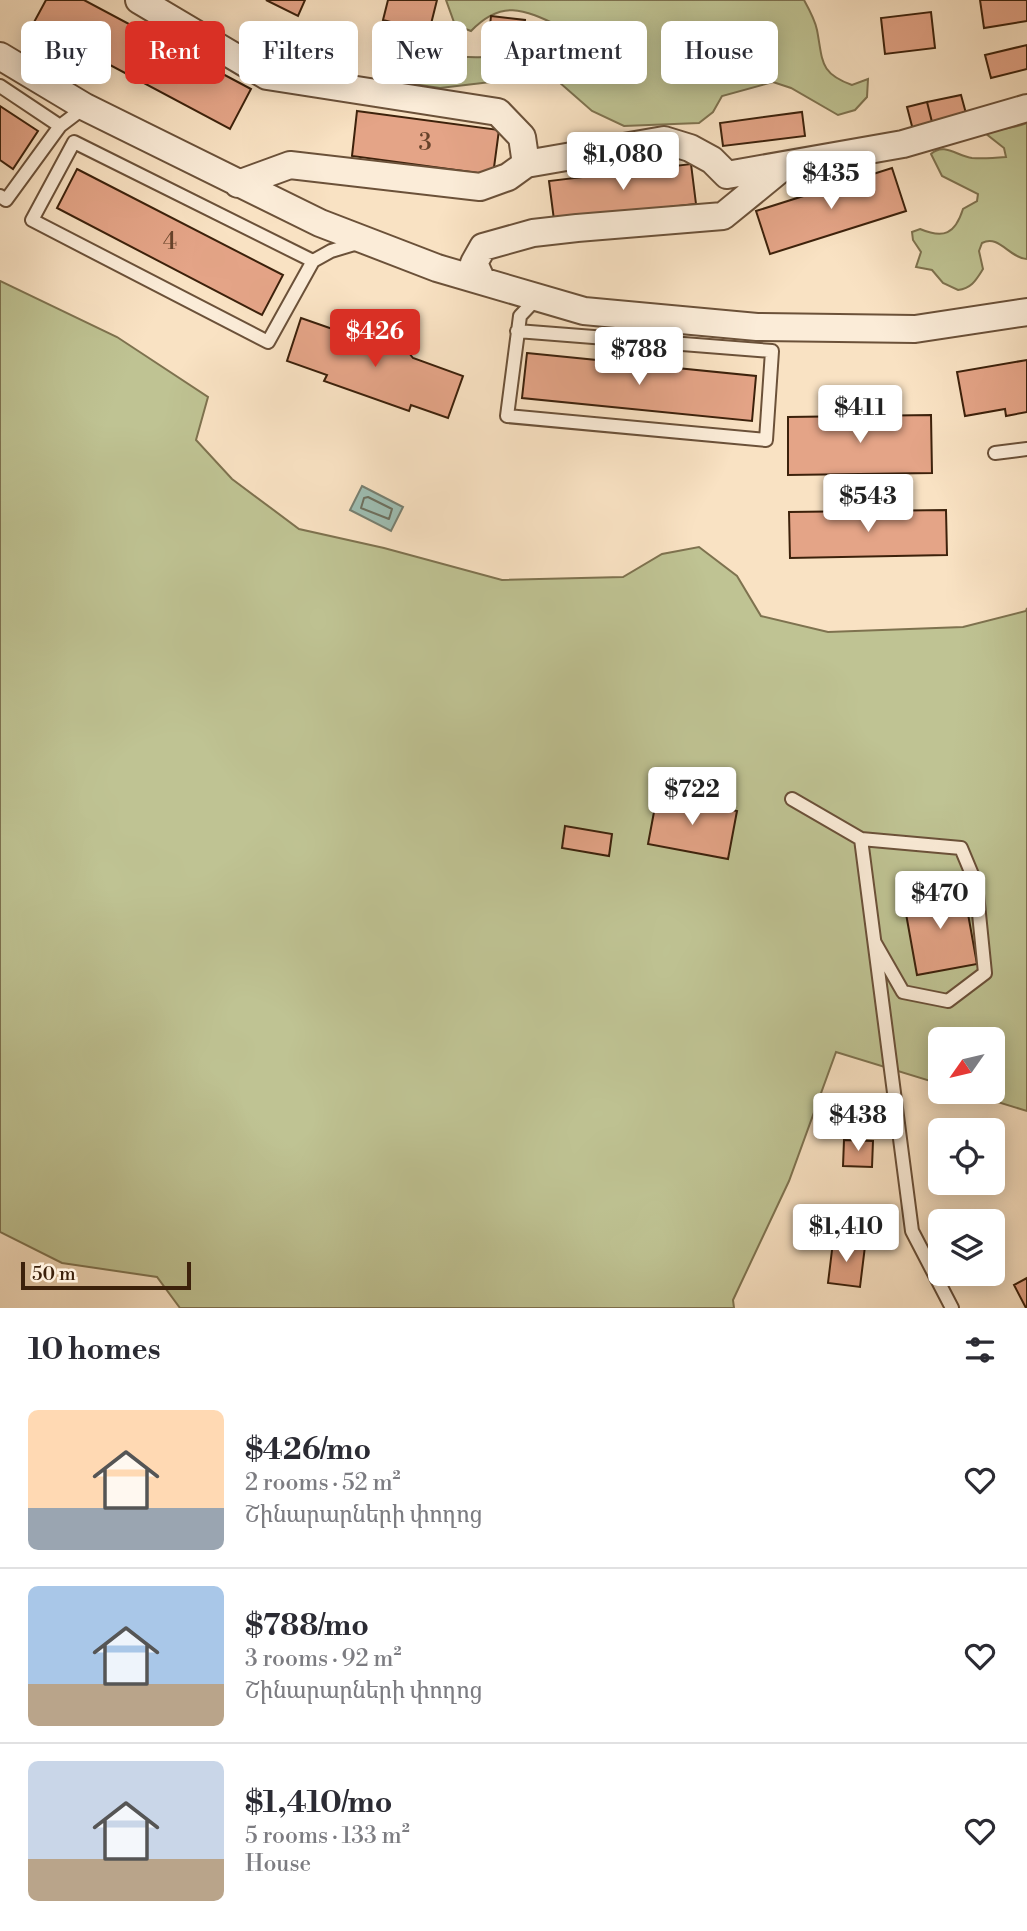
<!DOCTYPE html>
<html lang="en">
<head>
<meta charset="utf-8">
<style>
  body { margin:0; font-family:"Libre Bodoni","Noto Serif Armenian",serif; background:#f2f2f3; color:#2b2b33; height:100vh; display:flex; flex-direction:column; font-size:26px; white-space:nowrap }
  * { box-sizing:border-box; margin:0 }
  p { font-size:23px; color:#7c7c81 }
  .icon { flex:none; width:38px; height:38px; fill:none; stroke:currentColor; stroke-width:2; stroke-linecap:round; stroke-linejoin:round }
  .map { position:relative; height:1308px; overflow:hidden }
  .side { display:flex; flex-direction:column; background:#fff; flex:1 }
  .side>* { flex:none }
  .top-card { position:absolute; left:21px; top:21px; width:985px; height:63px; display:flex; gap:14px }
  .needle { width:46px; rotate:236deg }
  .controls { position:absolute; left:928px; top:1027px; display:grid; gap:14px }
  .controls a { display:grid; place-items:center; width:77px; height:77px; border-radius:10px; background:#fff; box-shadow:0 4px 18px #0003; font-size:35px }
  .scale { position:absolute; left:21px; bottom:18px; width:170px; box-sizing:border-box; padding-left:7px; border:4px solid #3c210b; border-top:0; font-size:19px; line-height:24px; white-space:nowrap; color:#3c210b; -webkit-text-stroke:5px #fbecd8; paint-order:stroke }
  .price { position:absolute; translate:-50% -60px; padding:0 16px; border-radius:7px; background:#fff; color:#222; font-size:23px; line-height:46px; filter:drop-shadow(0 2px 4px #0008) }
  .price::after { content:''; position:absolute; left:50%; top:42px; width:21px; height:16px; margin-left:-10px; background:inherit; clip-path:polygon(0 0,100% 0,50% 100%) }
  .price.active { background:#d93025; color:#fff }
  ul { padding:0; list-style:none }
  li { display:flex; align-items:center; gap:21px; height:175px; padding:0 28px }
  li+li { border-top:2px solid #e1e1e2 }
  li span { display:grid; place-items:center; flex:none; width:196px; height:140px; border-radius:10px; color:#555 }
  li>.icon { margin-inline-start:auto }
  span .icon { width:84px; height:84px; fill:#fffc; stroke-width:1 }
  li b { font-size:30px }
  h2 { display:flex; justify-content:space-between; align-items:center; height:84px; padding:0 28px; font-size:30px }
  .chip { padding:0 24px; border-radius:10px; background:#fff; box-shadow:0 4px 18px #0003; font-size:24px; line-height:63px }
  .chip.active { background:#d93025; color:#fff }
  .map>svg:first-child { display:block }
  .green { fill:#bfc393; stroke:#7e724f; stroke-width:2 }
  .water { fill:#9ebeb3; stroke:#777f70; stroke-width:2 }
  .lines { fill:none; stroke-linecap:round; stroke-linejoin:round }
  .shore { stroke:#6d705f; stroke-width:2 }
  .building { fill:#e4a487; stroke:#3c210b; stroke-width:2 }
  .service-casing { stroke:#6b5139; stroke-width:16 }
  .minor-casing { stroke:#6b5139; stroke-width:30 }
  .service { stroke:#fbecd8; stroke-width:12 }
  .minor { stroke:#fbecd8; stroke-width:26 }
  .labels { text-anchor:middle; dominant-baseline:central; stroke-width:7; stroke-linejoin:round; paint-order:stroke }
  .number-label { font-size:24px; fill:#66422a }
</style>
</head>
<body>
<div class="map">
<svg width="1027" height="1308" viewBox="0 0 1027 1308">
  <rect width="100%" height="100%" fill="#f9e2c3"/>
  <filter id="stains"><feTurbulence type="fractalNoise" baseFrequency=".00286" numOctaves="4"/><feColorMatrix values="0 0 0 0 .2 0 0 0 0 .09 0 0 0 0 .02 0 0 0 .5 -.17"/></filter>
  <radialGradient id="worn" r=".72"><stop offset=".6" stop-color="#630" stop-opacity="0"/><stop offset="1" stop-color="#630" stop-opacity=".3"/></radialGradient>
  <path class="green" d="M446 0H804C809 9 815 20 817 30 823 61 819 73 852 85L868 79 867 97 855 110 838 115 791 88 773 82 722 96 713 112 699 123 624 126 592 111 551 75 440 88 406 83 377 61 388 48C452 58 500 64 563 44L561 27C522 8 501 0 471 31L455 25Z
    M1027 123V259C1009 258 999 234 982 243L979 251 983 269C976 280 972 288 958 290L943 283 932 270 916 267 921 252 913 240 912 232 920 229C944 239 955 234 963 209L977 201 978 194 942 176 931 154C944 142 957 156 972 158 984 159 995 158 1006 157L1004 148 985 133C999 128 1014 129 1027 123Z
    M0 281 117 337 208 397 196 440 232 479 299 529 384 548 502 580 623 577 662 554 699 547 737 576 761 616 828 632 963 627 1026 611 1027 608V1111L965 1092H992V1040H940V1084L836 1052 789 1181 733 1300 734 1308H180L157 1277 62 1263 0 1232Z"/>
  <path class="water" d="M362 486 403 507 391 531 350 510Z"/>
  <g class="lines">
    <path class="shore" d="M368 497 392 509 389 519 361 508 364 498Z"/>
  </g>
  <path class="building" d="M46 0H84L251 89 230 129 33 24Z
    M266 0H305L298 16Z
    M388 0H437L429 32 383 20Z
    M980 0H1027V21L984 28Z
    M931 12 935 48 885 54 881 18Z
    M491 16 525 20 521 57 487 53Z
    M1027 45V69L991 78 985 55Z
    M961 95 967 117 933 126 927 102Z
    M927 102 933 126 913 130 907 107Z
    M0 106 38 131 13 169 0 160Z
    M357 111 499 130 493 175 352 156Z
    M802 112 805 136 723 146 720 123Z
    M691 164 696 204 554 220 549 181Z
    M892 168 906 211 770 254 756 211Z
    M77 169 283 275 262 315 57 208Z
    M301 318 364 340 374 338 405 348 413 358 463 376 448 418 411 405 409 411 324 381 327 375 287 361Z
    M527 353 756 376 752 421 522 398Z
    M1027 360V412L1006 416 1005 409 965 416 957 372Z
    M931 415 932 473 788 475V417Z
    M946 510 947 555 790 558 789 512Z
    M657 796 737 811 728 859 648 844Z
    M565 826 612 834 609 856 562 848Z
    M963 886 977 964 917 975 903 897Z
    M844 1140 873 1141 872 1167 843 1166Z
    M833 1242 865 1246 860 1287 828 1283Z
    M1027 1278V1308H1026L1014 1285Z"/>
  <g class="lines">
    <g class="service-casing">
      <path id="service" d="M0 86 60 126
        M0 196 6 200 60 126 85 107
        M313 261 74 142 32 220 268 342 313 261 331 251 361 242
        M517 331 772 351 766 440 507 416 520 316 537 298
        M995 453 1027 449
        M792 799 861 839 912 1231 952 1308
        M861 839 961 848 976 884 985 973 948 1001 903 992 875 943"/>
    </g>
    <g class="minor-casing">
      <path id="minor" d="M139 0 267 76 498 112 522 137 526 164 664 140 690 148 712 160 727 175 903 144 1027 108
        M0 56 85 107 320 223 437 268 584 311 757 327 915 329 1027 312
        M238 184 290 165 480 187 508 177 526 164
        M482 281 474 263 483 247 533 233 577 228 723 216 783 167"/>
    </g>
    <use href="#service" class="service"/>
    <use href="#minor" class="minor"/>
  </g>
  <g class="labels">
    <g class="number-label">
      <text x="425" y="143">3</text>
      <text x="170" y="242">4</text>
    </g>
  </g>
  <rect width="100%" height="100%" filter="url(#stains)"/>
  <rect width="100%" height="100%" fill="url(#worn)"/>
</svg>
<div class="controls">
<a><svg class="needle" viewBox="-14 -14 28 28"><path d="M0-13l5 13h-10z" fill="#e53935"/><path d="M0 13l5-13h-10z" fill="#7c7c81"/></svg></a>
<a><svg class="icon" aria-label="locate" viewBox="0 0 24 24"><circle cx="12" cy="12" r="6"/><path d="M12 2v4M12 18v4M2 12h4M18 12h4"/></svg></a>
<a><svg class="icon" aria-label="layers" viewBox="0 0 24 24"><path d="M12 4l9 5-9 5-9-5zM3 14l9 5 9-5"/></svg></a>
</div>
<div class="scale">50 m</div>
<b class="price" style="left:623px;top:192px">$1,080</b>
<b class="price" style="left:831px;top:211px">$435</b>
<b class="price active" style="left:375px;top:369px">$426</b>
<b class="price" style="left:639px;top:387px">$788</b>
<b class="price" style="left:860px;top:445px">$411</b>
<b class="price" style="left:868px;top:534px">$543</b>
<b class="price" style="left:692px;top:827px">$722</b>
<b class="price" style="left:940px;top:931px">$470</b>
<b class="price" style="left:858px;top:1153px">$438</b>
<b class="price" style="left:846px;top:1264px">$1,410</b>
<div class="top-card">
<a class="chip">Buy</a>
<a class="chip active">Rent</a>
<a class="chip">Filters</a>
<a class="chip">New</a>
<a class="chip">Apartment</a>
<a class="chip">House</a>
</div>
</div>
<section class="side">
<h2>10 homes<svg class="icon" aria-label="filters" viewBox="0 0 24 24"><path d="M4 7h16M4 17h16"/><circle cx="9" cy="7" r="2"/><circle cx="15" cy="17" r="2"/></svg></h2>
<ul>
<li><span style="background:linear-gradient(#ffd9b3 70%,#9aa5b1 0)"><svg class="icon" aria-label="home" viewBox="0 0 24 24"><path d="M3 11l9-7 9 7M6 9v11h12V9"/></svg></span><div><b>$426/mo</b><p>2 rooms · 52 m²</p><p>Շինարարների փողոց</p></div><svg class="icon" aria-label="heart" viewBox="0 0 24 24"><path d="M12 20l-8-8c-3-5 5-10 8-4 3-6 11-1 8 4z"/></svg></li>
<li><span style="background:linear-gradient(#a9c7e8 70%,#b9a48a 0)"><svg class="icon" aria-label="home" viewBox="0 0 24 24"><path d="M3 11l9-7 9 7M6 9v11h12V9"/></svg></span><div><b>$788/mo</b><p>3 rooms · 92 m²</p><p>Շինարարների փողոց</p></div><svg class="icon" aria-label="heart" viewBox="0 0 24 24"><path d="M12 20l-8-8c-3-5 5-10 8-4 3-6 11-1 8 4z"/></svg></li>
<li><span style="background:linear-gradient(#c9d6e8 70%,#b9a48a 0)"><svg class="icon" aria-label="home" viewBox="0 0 24 24"><path d="M3 11l9-7 9 7M6 9v11h12V9"/></svg></span><div><b>$1,410/mo</b><p>5 rooms · 133 m²</p><p>House</p></div><svg class="icon" aria-label="heart" viewBox="0 0 24 24"><path d="M12 20l-8-8c-3-5 5-10 8-4 3-6 11-1 8 4z"/></svg></li>
</ul>
</section>
</body>
</html>
